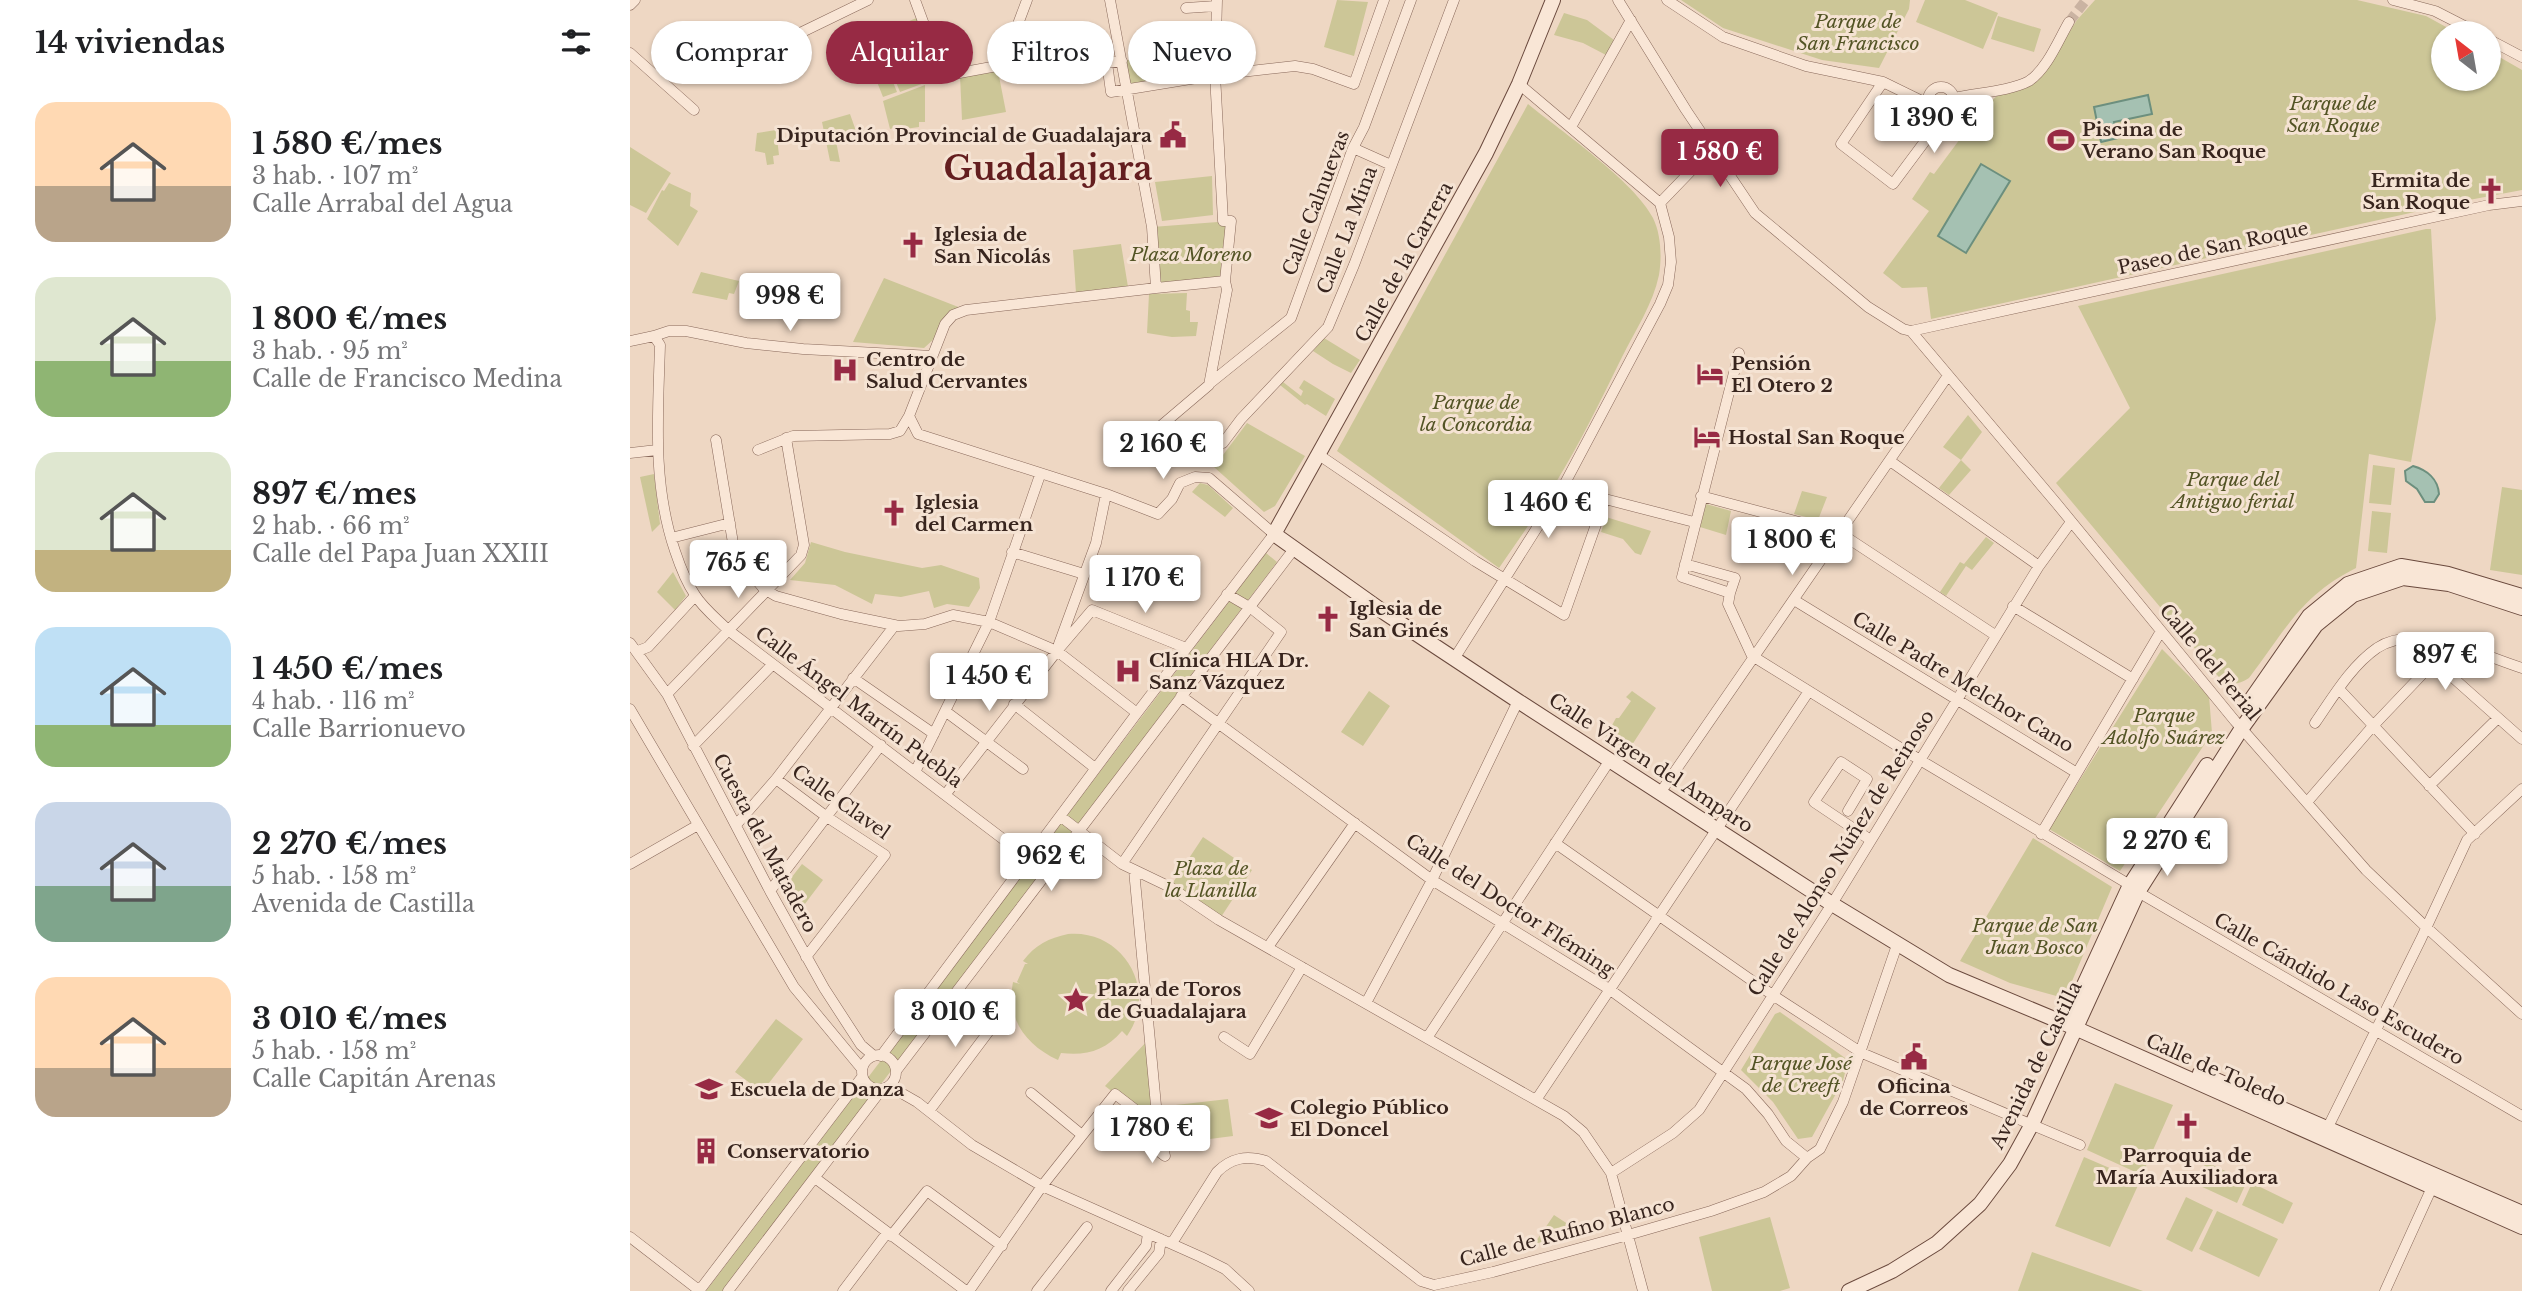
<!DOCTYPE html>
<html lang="es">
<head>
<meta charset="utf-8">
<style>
  body { margin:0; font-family:"Libre Baskerville",serif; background:#f2f2f2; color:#202124; height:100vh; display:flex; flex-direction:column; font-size:26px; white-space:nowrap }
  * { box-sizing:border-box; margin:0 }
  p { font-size:23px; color:#757577 }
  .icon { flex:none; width:38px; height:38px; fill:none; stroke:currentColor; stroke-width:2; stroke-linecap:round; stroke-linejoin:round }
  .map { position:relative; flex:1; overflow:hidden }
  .panel { display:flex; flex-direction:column; background:#fff; width:630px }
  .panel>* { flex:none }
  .top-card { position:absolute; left:21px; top:21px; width:665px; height:63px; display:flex; gap:14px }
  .needle { width:46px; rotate:329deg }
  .controls { position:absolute; left:1801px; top:21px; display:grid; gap:14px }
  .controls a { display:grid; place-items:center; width:70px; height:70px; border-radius:50%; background:#fff; box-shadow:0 2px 5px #0004; font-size:35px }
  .price { position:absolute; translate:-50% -60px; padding:0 16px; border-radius:7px; background:#fff; color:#222; font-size:23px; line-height:46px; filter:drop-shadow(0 2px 4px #0008) }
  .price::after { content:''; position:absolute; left:50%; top:42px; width:21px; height:16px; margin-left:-10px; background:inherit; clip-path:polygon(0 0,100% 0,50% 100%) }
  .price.on { background:#972a44; color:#fff }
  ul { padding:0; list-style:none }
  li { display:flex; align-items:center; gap:21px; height:175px; padding:0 35px }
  li span { display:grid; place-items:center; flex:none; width:196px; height:140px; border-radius:21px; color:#555 }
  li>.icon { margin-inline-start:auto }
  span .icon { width:84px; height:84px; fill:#fffc; stroke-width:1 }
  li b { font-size:30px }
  h2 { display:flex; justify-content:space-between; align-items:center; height:84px; padding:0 35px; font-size:30px }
  .chip { padding:0 24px; border-radius:32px; background:#fff; box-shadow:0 2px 5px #0004; font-size:24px; line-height:63px }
  .chip.on { background:#972a44; color:#fff }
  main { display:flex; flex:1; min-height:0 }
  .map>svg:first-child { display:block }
  .green { fill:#ccc697 }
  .water { fill:#a5c1b2; stroke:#6c8f7e; stroke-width:2 }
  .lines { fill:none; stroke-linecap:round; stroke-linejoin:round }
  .street-tunnel { stroke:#cab3a2; stroke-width:10; stroke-dasharray:10 5; stroke-linecap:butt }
  .street-casing { stroke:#88685a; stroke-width:11 }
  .secondary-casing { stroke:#6a493d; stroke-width:16 }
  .street { stroke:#f9e6d6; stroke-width:10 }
  .secondary { stroke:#f9e6d6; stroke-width:14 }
  .labels { text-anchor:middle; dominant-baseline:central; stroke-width:6; stroke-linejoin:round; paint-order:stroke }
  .park-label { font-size:19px; font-style:italic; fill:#535425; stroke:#f5e3d3 }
  .poi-label { font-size:19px; font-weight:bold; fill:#38251e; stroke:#f5e3d3; text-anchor:start }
  .street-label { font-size:19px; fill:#38251e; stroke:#f5e3d3 }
  .town-label { font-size:33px; font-weight:bold; fill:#641e1f; stroke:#f5e3d3 }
</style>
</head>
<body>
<main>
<section class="panel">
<h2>14 viviendas<svg class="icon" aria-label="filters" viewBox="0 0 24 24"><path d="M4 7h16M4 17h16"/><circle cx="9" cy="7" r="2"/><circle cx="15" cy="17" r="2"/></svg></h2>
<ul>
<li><span style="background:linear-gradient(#ffd9b3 60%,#b9a48a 0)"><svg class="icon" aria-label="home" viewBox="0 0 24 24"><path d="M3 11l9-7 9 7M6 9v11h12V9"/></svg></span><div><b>1 580 €/mes</b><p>3 hab. · 107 m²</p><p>Calle Arrabal del Agua</p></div></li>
<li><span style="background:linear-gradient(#dfe7d0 60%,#8fb573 0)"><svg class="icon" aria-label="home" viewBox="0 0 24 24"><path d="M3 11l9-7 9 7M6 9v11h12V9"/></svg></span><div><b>1 800 €/mes</b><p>3 hab. · 95 m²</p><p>Calle de Francisco Medina</p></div></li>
<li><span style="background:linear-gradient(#dfe7d0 70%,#c2b280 0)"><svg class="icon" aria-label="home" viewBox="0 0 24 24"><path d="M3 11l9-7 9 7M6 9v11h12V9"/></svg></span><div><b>897 €/mes</b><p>2 hab. · 66 m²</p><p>Calle del Papa Juan XXIII</p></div></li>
<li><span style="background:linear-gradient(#bfe0f5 70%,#8fb573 0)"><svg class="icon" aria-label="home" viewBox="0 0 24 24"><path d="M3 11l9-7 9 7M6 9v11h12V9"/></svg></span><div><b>1 450 €/mes</b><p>4 hab. · 116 m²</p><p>Calle Barrionuevo</p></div></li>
<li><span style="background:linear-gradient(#c9d6e8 60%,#7fa58c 0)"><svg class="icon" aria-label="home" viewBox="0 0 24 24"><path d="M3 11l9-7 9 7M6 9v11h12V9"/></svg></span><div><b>2 270 €/mes</b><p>5 hab. · 158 m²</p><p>Avenida de Castilla</p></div></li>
<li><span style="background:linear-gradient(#ffd9b3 65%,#b9a48a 0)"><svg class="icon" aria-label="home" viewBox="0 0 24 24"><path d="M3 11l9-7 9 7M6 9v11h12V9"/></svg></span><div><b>3 010 €/mes</b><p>5 hab. · 158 m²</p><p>Calle Capitán Arenas</p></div></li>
</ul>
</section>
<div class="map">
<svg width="1892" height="1291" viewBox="0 0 1892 1291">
  <rect width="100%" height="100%" fill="#eed7c3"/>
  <path class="green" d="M707 0 738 2 724 56 694 47Z
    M1051 0H1280L1279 9 1249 68 1192 60 1093 28Z
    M1295 0H1335L1368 13 1353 49 1286 22Z
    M1465 0H1727L1796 16 1827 33H1813V79H1858L1859 51 1892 70V190L1839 200 1301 319 1297 287 1272 288 1253 273 1299 211 1282 199 1300 172 1304 174 1350 112 1371 92 1410 78 1447 20Z
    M934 13 957 20 984 40 976 55 953 43 924 35Z
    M291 16 313 76 270 92 247 35Z
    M1368 16 1411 29 1404 52 1361 39Z
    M246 39 267 92 253 97 232 44Z
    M586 47 585 75 498 90 492 61Z
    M367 66 376 112 332 120 330 75Z
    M295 85V122H289V127L268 130 267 127 260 129 253 101Z
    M898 104C932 132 1004 181 1023 218 1031 234 1032 257 1029 275 1023 304 1005 331 992 357 971 400 950 443 925 484 908 513 888 540 869 568L707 451Z
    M220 114 226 131 234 129 235 137 206 141 210 162 200 161 192 122Z
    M146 130 149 155 143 156 144 164 137 165 135 153 125 151 127 133Z
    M0 147 41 173 16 213 0 205Z
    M582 176 583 215 532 221 525 182Z
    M39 183 61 193 60 206 68 211 48 246 17 219 32 190 34 191Z
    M601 221 595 281 526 288 522 227Z
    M1796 229H1801L1806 319 1781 462 1739 454 1726 568C1670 596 1655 631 1619 678 1610 684 1603 685 1593 682L1426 483 1500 408 1448 306Z
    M491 244 498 287 446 293 443 250Z
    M71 272 109 281 104 294 99 293 97 300 62 293Z
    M254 278 336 310 294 348 223 342Z
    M557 293 556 310 560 311V322H568L566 336 542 337 517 333 519 294Z
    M694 338 730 360 721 373 703 364 683 351Z
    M674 380 705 399 696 416 677 404 675 405 650 385 653 382 671 396 673 391 669 388Z
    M1338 415 1352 432 1331 460 1341 470 1319 495 1309 488 1331 460 1313 447Z
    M617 423 675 456 645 506 634 512 584 467Z
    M1743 465 1765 468 1761 505 1739 503Z
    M24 474 30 524 22 532 10 477Z
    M570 483 578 485 603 508 595 517 562 492Z
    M1872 487 1892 490V575L1860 570Z
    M1172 491 1197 497 1188 520 1164 514Z
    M1076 504 1101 511 1096 535 1070 527Z
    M1742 511 1761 513 1757 553 1738 551Z
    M976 517 1021 531 1011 555 1005 553 993 539 971 532Z
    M1356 537 1364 543 1342 570 1336 566 1316 596 1310 592 1330 562 1334 564Z
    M181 542 215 552 292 568 311 565 349 578 350 588 339 607 317 604 304 608 299 591 271 597 245 594 242 604 205 585 160 580 175 563Z
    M636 553 647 562 94 1291H76Z
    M43 572 56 596 45 610 27 592Z
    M1532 649 1579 696 1582 733 1490 871 1419 829Z
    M739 691 760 706 733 746 711 732Z
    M1002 691 1026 708 998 751 976 736 986 718H989L1001 701 996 697Z
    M573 837 622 870 589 920 540 887Z
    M1403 838 1482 887 1437 993 1430 997 1380 983 1330 961Z
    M172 864 193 880 165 917 151 891Z
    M438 934C493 929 529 990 497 1036L492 1031C475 1051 456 1056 431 1053L428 1060C396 1045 376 1019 383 982L390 984 387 982 395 964H398L393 961C405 945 419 938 438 934Z
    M1150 1012 1218 1060 1213 1081 1182 1137 1168 1139 1143 1102 1111 1070 1145 1014Z
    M146 1019 173 1039 132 1092 105 1072Z
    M519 1039 528 1127 475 1086Z
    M1485 1083 1543 1105 1512 1175 1457 1150Z
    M598 1099 603 1136 541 1144 537 1106Z
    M1454 1157 1510 1181 1480 1247 1425 1226Z
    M1576 1162 1617 1181 1607 1203 1566 1184Z
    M1622 1183 1663 1203 1653 1224 1612 1205Z
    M1556 1197 1583 1210 1562 1252 1536 1239Z
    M1587 1211 1648 1239 1629 1277 1569 1249Z
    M924 1215 947 1230 940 1235 904 1244Z
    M1140 1217 1160 1288 1150 1291H1082L1069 1237Z
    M1402 1252 1513 1291H1388Z"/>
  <path class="water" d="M1518 95 1522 114 1484 122 1488 138 1471 142 1464 107Z
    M1351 164 1380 181 1336 253 1308 236Z
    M1783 466C1797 470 1808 479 1809 494L1804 502H1795L1787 489 1776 481 1775 471Z"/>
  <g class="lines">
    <path class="street-tunnel" d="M1439 22 1456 0"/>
    <g class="street-casing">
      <path id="street" d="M285 0 313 76 367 66 376 56 397 0
        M480 0 522 227 526 288 595 281
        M988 0 1056 110 1125 213 1238 307 1273 329 1281 331 1427 504 1605 721 1736 870 1796 927 1892 1014
        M1037 0 1093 37 1176 66 1253 82 1298 104
        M1763 0 1805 11 1848 33
        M0 5 5 0
        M556 8 586 6
        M1858 39 1892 57
        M133 51 238 0
        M0 53 64 110
        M492 61 477 63 481 92 585 75 587 0
        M1253 82 1211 144 1263 184 1304 129V111
        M1298 100a13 13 0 1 1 26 0a13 13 0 1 1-26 0Z
        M1324 98C1345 93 1381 91 1399 81 1417 69 1428 41 1439 22
        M941 127 1001 20
        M723 148 761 165
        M1030 203 1082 149
        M1281 331 1859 205 1892 201
        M24 336 39 331H56L116 343 173 349 302 356
        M0 341 24 336 30 345C28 415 22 484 45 551 50 566 56 582 65 595 73 608 87 619 98 630L398 858
        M1109 353 1052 577 1100 593 1098 604 1123 658
        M579 384 661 318 723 148 734 127 781 0
        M526 430 579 385 597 290 595 281 601 221H593L585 75 665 66 683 69 724 84 754 0
        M86 440 103 543 114 565 134 589 146 596 211 614 269 626 295 624 323 615 359 622 427 651 507 713
        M593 443 611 419 698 327 724 265 824 0
        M128 450 163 436 260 434 270 431 279 416
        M0 453 27 450
        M689 455 845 561 934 615 975 499
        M1260 461 1409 566
        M934 485 975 499 1064 522
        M1071 496 1210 533 1365 635
        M41 538 100 523
        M382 552 454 574
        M1055 564 1105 578 1100 593
        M1164 600 1447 773
        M1383 606 1503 679
        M0 643 37 694 140 891 194 988 231 1045 244 1056
        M429 644 466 543 476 494
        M8 651 18 647 65 596
        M1124 657 1290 760 1500 885
        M824 659 934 485 1030 304 1038 285 1041 262 1039 237 1030 203 889 84
        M223 678 304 734
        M1709 689 1845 834
        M37 694 171 555 174 545 156 438
        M551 696 802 880 979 989 1116 1089 1138 1114 1156 1141 1177 1158
        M384 704 465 768
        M0 709 164 987 232 1069
        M315 711 393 769
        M1685 723C1703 697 1721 666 1747 648 1787 622 1851 655 1892 668
        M63 746 143 664
        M285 772 359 622 410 475
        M146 779 197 817 255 855 176 957
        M1799 786 1868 718
        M1030 793 1317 377
        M315 795 427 651 462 610 556 648
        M1678 801 1742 727 1802 664 1811 667 1892 739
        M1218 811 1237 779 1211 762 1184 802 1239 839
        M430 816 492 864 540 887 589 920 934 1116 953 1132 981 1173 1013 1291
        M106 825 146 779 265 625
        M1411 834 1531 631
        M925 843 1144 996 1232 1053 1450 1145
        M0 864 68 825
        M492 864 651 632 621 608 597 594
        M140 891 251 745
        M1508 892 1892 1116
        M638 947 725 823
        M736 1003 802 880 888 701
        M594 1037 620 1054 672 967
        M797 1038 980 760
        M232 1072a17 17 0 1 1 34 0a17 17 0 1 1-34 0Z
        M251 1056 507 713 644 534 579 478 565 477 550 483 542 499 528 514 476 494 288 434 279 416 315 324 323 315 336 310 526 288
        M266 1071 664 549
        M259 1086 287 1102 342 1145 412 1186 571 1257 595 1269 619 1291
        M401 1093 452 1135
        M906 1100 1179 691
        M473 1109 535 1156 528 1127 504 870
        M299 1111 377 1007
        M1697 1129 1791 939 1837 840 1892 789
        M981 1173 1043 1133 1069 1110 1202 904 1409 566 1441 522
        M185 1178 336 1291
        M261 1236 297 1191 372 1246
        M0 1237 70 1291
        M542 1243 587 1172C601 1158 616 1155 636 1161L791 1281 804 1285 863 1272 998 1235 1081 1211 1134 1192 1161 1176 1177 1158 1190 1149 1213 1102 1267 945
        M69 1291 232 1077
        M98 1291 252 1089
        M213 1291 257 1233
        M339 1291 412 1186 485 1094 528 1127
        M407 1291 457 1227
        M481 1291 516 1246 518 1234
        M498 1291 529 1253 531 1239
        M1755 1291 1804 1183"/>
    </g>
    <g class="secondary-casing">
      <path id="secondary" d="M923 0 889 84 856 153 644 534 755 613 888 701 1202 904 1319 975 1436 1024 1892 1227
        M1620 701 1679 616 1718 584 1771 566 1818 574 1892 596
        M1436 1024 1500 885 1577 765
        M1570 1073 1892 1213
        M1219 1291 1262 1271 1307 1243 1350 1204 1380 1164 1402 1124 1508 892 1612 728 1686 625 1723 595 1773 578 1819 584 1892 608"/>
    </g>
    <use href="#street" class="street"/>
    <use href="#secondary" class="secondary"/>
  </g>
  <defs>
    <g id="civic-bare" transform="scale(2.1)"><path d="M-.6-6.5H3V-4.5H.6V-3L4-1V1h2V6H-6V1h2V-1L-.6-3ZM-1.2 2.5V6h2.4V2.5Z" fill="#972a44" stroke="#f5e3d3" stroke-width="2.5" paint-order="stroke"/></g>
    <g id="stadium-bare" transform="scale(2.1)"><path d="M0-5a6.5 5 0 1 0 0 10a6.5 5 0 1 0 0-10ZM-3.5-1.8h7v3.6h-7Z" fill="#972a44" stroke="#f5e3d3" stroke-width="2.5" paint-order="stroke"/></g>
    <g id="church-bare" transform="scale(2.1)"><path d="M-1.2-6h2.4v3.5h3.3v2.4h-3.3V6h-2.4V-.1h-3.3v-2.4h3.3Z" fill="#972a44" stroke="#f5e3d3" stroke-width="2.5" paint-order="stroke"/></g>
    <g id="hospital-bare" transform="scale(2.1)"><path d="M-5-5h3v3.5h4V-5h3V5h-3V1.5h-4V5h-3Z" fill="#972a44" stroke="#f5e3d3" stroke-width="2.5" paint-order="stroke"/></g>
    <g id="hotel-bare" transform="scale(2.1)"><path d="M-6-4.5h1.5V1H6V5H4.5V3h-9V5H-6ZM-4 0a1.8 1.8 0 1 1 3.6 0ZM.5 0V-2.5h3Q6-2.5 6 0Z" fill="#972a44" stroke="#f5e3d3" stroke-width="2.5" paint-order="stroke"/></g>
    <g id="sight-bare" transform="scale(2.1)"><path d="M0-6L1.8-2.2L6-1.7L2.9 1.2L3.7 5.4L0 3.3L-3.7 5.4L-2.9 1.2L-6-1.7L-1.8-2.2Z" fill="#972a44" stroke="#f5e3d3" stroke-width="2.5" paint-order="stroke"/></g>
    <g id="school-bare" transform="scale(2.1)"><path d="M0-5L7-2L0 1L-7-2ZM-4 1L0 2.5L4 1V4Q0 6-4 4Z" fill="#972a44" stroke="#f5e3d3" stroke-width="2.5" paint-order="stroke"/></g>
    <g id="building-bare" transform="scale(2.1)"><path d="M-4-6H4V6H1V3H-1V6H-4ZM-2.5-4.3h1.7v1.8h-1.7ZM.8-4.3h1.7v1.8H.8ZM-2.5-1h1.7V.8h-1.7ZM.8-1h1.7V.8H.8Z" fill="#972a44" stroke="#f5e3d3" stroke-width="2.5" paint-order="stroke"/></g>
  </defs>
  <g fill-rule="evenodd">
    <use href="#civic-bare" x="543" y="135"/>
    <use href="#stadium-bare" x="1431" y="140"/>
    <use href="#church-bare" x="1861" y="191"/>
    <use href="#church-bare" x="283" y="245"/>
    <use href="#hospital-bare" x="215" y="370"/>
    <use href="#hotel-bare" x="1080" y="374"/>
    <use href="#hotel-bare" x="1077" y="437"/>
    <use href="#church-bare" x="264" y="513"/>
    <use href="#church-bare" x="698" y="619"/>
    <use href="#hospital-bare" x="498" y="671"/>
    <use href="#sight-bare" x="446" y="1000"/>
    <use href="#civic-bare" x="1284" y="1057"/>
    <use href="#school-bare" x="79" y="1089"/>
    <use href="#school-bare" x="639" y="1118"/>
    <use href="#church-bare" x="1557" y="1126"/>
    <use href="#building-bare" x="76" y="1151"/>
  </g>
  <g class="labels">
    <g class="park-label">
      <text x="1228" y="21">Parque de<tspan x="1228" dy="22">San Francisco</tspan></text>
      <text x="1703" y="103">Parque de<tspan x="1703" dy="22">San Roque</tspan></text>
      <text x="561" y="254">Plaza Moreno</text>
      <text x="846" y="402">Parque de<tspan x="846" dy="22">la Concordia</tspan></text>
      <text x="1603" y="479">Parque del<tspan x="1603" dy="22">Antiguo ferial</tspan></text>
      <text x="1534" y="715">Parque<tspan x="1534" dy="22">Adolfo Suárez</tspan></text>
      <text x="581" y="868">Plaza de<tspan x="581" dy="22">la Llanilla</tspan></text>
      <text x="1405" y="925">Parque de San<tspan x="1405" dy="22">Juan Bosco</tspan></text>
      <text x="1171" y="1063">Parque José<tspan x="1171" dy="22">de Creeft</tspan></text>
    </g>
    <g class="poi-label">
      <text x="1452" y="129">Piscina de<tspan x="1452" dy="22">Verano San Roque</tspan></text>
      <text x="522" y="135" text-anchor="end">Diputación Provincial de Guadalajara</text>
      <text x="1840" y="180" text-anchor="end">Ermita de<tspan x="1840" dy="22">San Roque</tspan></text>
      <text x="304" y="234">Iglesia de<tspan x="304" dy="22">San Nicolás</tspan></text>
      <text x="236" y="359">Centro de<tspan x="236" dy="22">Salud Cervantes</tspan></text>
      <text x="1101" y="363">Pensión<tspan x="1101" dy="22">El Otero 2</tspan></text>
      <text x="1098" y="437">Hostal San Roque</text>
      <text x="285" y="502">Iglesia<tspan x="285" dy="22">del Carmen</tspan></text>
      <text x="719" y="608">Iglesia de<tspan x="719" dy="22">San Ginés</tspan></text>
      <text x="519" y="660">Clínica HLA Dr.<tspan x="519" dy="22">Sanz Vázquez</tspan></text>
      <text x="467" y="989">Plaza de Toros<tspan x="467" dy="22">de Guadalajara</tspan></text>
      <text x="1284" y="1086" text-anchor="middle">Oficina<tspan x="1284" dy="22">de Correos</tspan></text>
      <text x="100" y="1089">Escuela de Danza</text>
      <text x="660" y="1107">Colegio Público<tspan x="660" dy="22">El Doncel</tspan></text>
      <text x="97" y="1151">Conservatorio</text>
      <text x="1557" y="1155" text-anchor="middle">Parroquia de<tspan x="1557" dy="22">María Auxiliadora</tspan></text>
    </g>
    <g class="street-label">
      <text transform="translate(686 203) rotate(-69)">Calle Calnuevas</text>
      <text transform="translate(717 230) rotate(-69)">Calle La Mina</text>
      <text transform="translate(1583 248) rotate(-12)">Paseo de San Roque</text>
      <text transform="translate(774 262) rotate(-61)">Calle de la Carrera</text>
      <text transform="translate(1580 662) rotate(50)">Calle del Ferial</text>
      <text transform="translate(1333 682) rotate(31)">Calle Padre Melchor Cano</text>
      <text transform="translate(229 707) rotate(37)">Calle Ángel Martín Puebla</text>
      <text transform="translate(1021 763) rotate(33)">Calle Virgen del Amparo</text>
      <text transform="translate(211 802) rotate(35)">Calle Clavel</text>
      <text transform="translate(135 843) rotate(62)">Cuesta del Matadero</text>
      <text transform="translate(1211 853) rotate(-58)">Calle de Alonso Núñez de Reinoso</text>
      <text transform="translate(880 905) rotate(33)">Calle del Doctor Fléming</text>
      <text transform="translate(1709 989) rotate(30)">Calle Cándido Laso Escudero</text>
      <text transform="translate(1406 1065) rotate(-64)">Avenida de Castilla</text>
      <text transform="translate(1586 1070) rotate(24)">Calle de Toledo</text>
      <text transform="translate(937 1232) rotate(-15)">Calle de Rufino Blanco</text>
    </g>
    <g class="town-label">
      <text x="418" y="168">Guadalajara</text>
    </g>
  </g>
</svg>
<div class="controls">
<a><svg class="needle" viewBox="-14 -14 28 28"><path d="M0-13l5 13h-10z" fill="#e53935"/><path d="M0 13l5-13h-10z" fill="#757577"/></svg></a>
</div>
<b class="price" style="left:1304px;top:155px">1 390 €</b>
<b class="price on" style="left:1090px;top:189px">1 580 €</b>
<b class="price" style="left:160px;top:333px">998 €</b>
<b class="price" style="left:533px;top:481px">2 160 €</b>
<b class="price" style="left:918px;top:540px">1 460 €</b>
<b class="price" style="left:1162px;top:577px">1 800 €</b>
<b class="price" style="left:108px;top:600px">765 €</b>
<b class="price" style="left:515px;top:615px">1 170 €</b>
<b class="price" style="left:1815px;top:692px">897 €</b>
<b class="price" style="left:359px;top:713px">1 450 €</b>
<b class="price" style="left:1537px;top:878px">2 270 €</b>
<b class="price" style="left:421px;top:893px">962 €</b>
<b class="price" style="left:325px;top:1049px">3 010 €</b>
<b class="price" style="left:522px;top:1165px">1 780 €</b>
<div class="top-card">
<a class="chip">Comprar</a>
<a class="chip on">Alquilar</a>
<a class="chip">Filtros</a>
<a class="chip">Nuevo</a>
</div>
</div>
</main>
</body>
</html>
